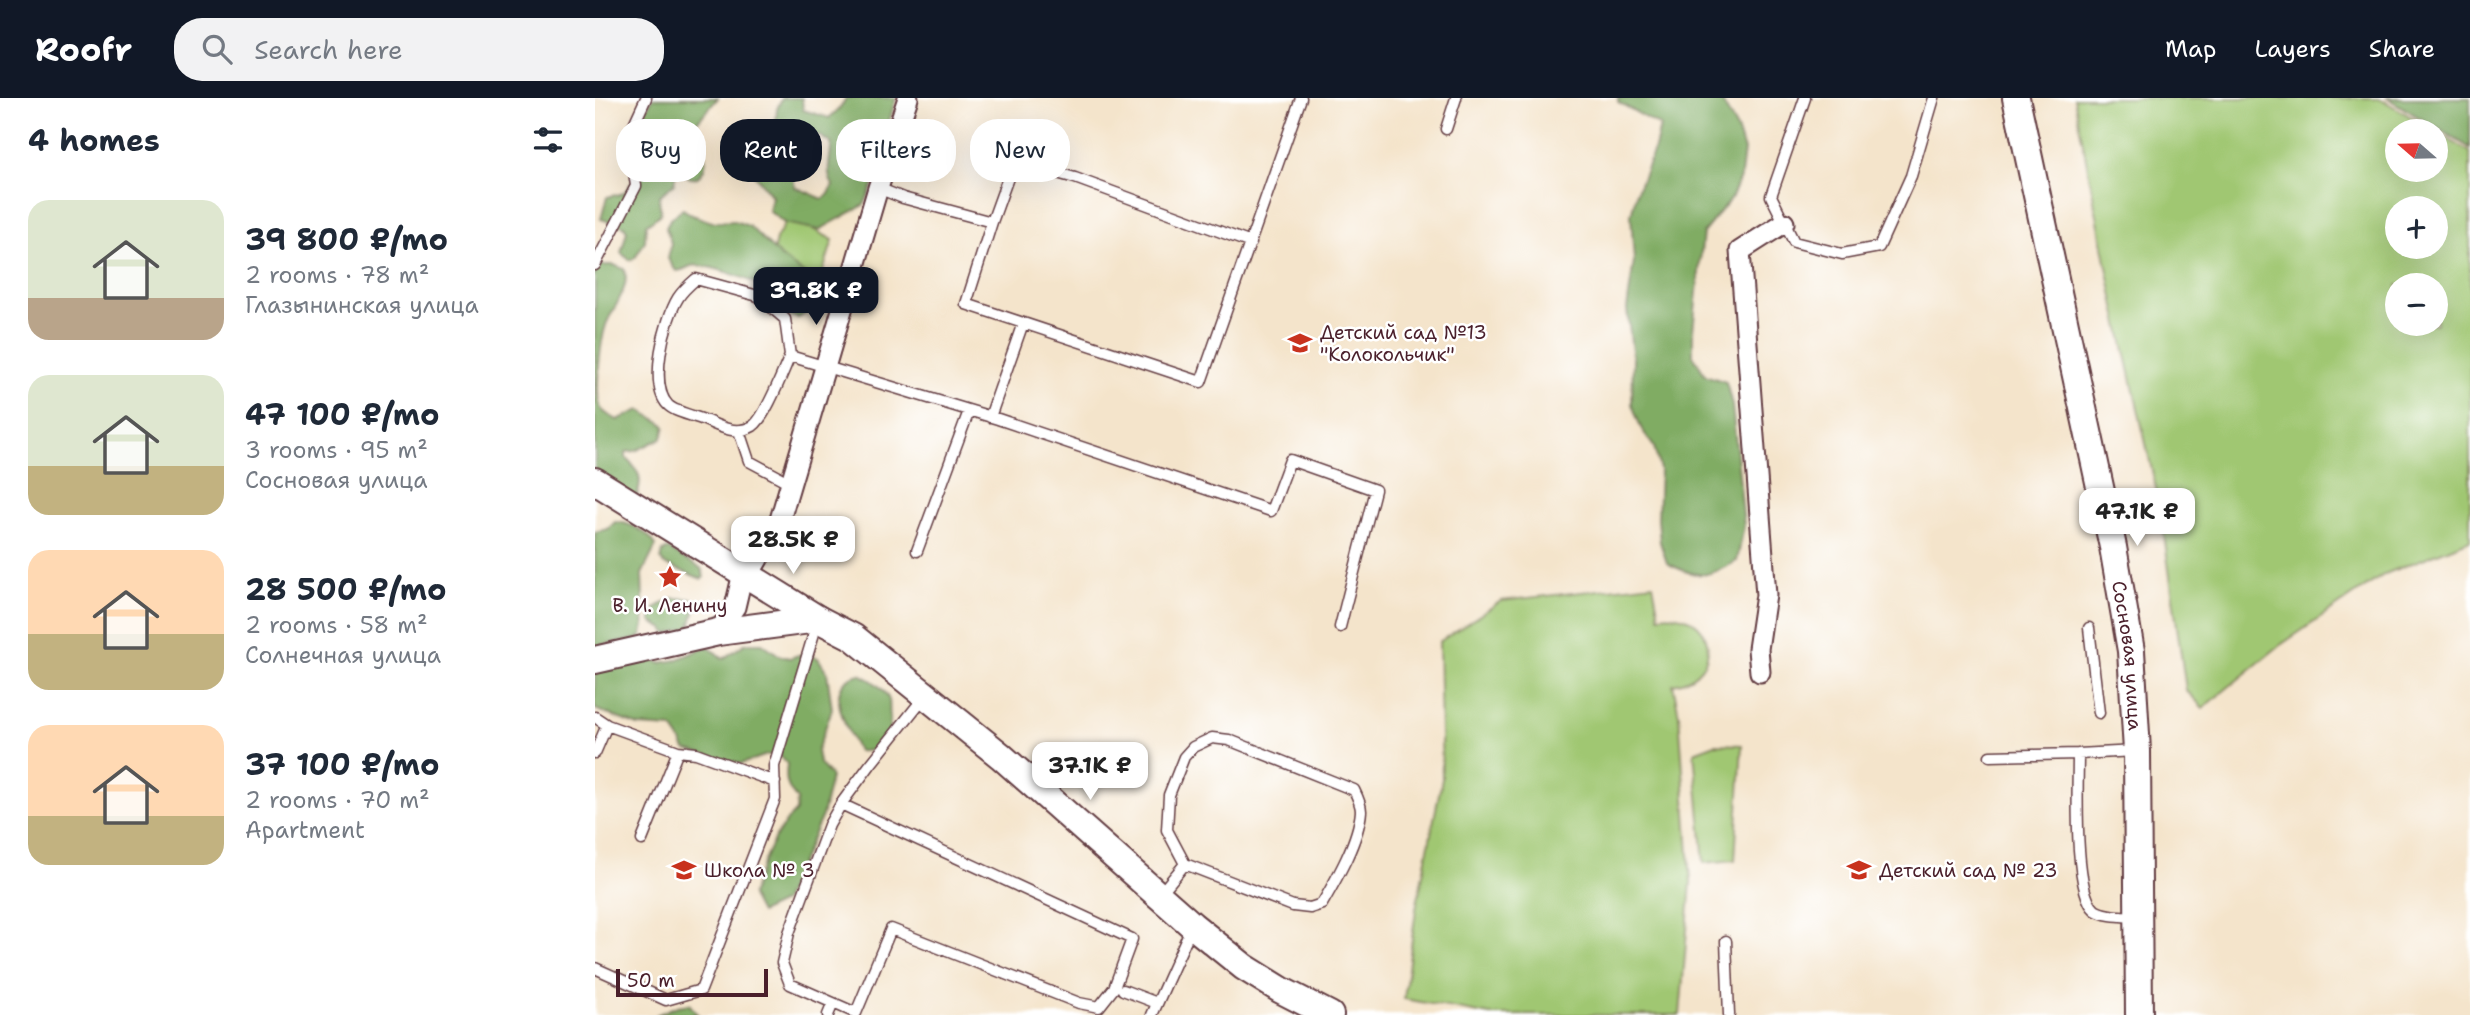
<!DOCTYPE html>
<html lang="en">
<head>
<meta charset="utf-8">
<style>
  body { margin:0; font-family:"Shantell Sans",sans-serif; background:#f2f2f3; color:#1f2937; height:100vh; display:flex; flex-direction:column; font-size:26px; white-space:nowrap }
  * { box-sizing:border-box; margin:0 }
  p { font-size:23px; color:#747a83 }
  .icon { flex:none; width:38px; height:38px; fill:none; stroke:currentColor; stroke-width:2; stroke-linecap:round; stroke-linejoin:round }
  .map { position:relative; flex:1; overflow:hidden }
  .panel { display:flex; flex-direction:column; background:#fff; width:595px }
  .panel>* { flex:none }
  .hud { position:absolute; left:21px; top:21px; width:665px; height:63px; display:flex; gap:14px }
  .needle { width:46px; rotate:290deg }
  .fabs { position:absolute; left:1790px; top:21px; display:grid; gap:14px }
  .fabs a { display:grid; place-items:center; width:63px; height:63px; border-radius:50%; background:#fff; box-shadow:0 7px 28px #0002; font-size:35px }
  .scale { position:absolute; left:21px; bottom:18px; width:152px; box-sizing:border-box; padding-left:7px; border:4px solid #4a1f2b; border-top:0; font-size:19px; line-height:24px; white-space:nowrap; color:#4a1f2b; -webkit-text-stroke:5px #fff; paint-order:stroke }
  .price { position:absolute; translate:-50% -60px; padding:0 16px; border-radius:14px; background:#fff; color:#222; font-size:23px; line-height:46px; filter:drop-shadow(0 2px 4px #0008) }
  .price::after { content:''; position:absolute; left:50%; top:42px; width:21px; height:16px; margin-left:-10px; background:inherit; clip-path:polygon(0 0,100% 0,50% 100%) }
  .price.on { background:#111827; color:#fff }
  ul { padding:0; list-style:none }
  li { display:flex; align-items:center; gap:21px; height:175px; padding:0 28px }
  li span { display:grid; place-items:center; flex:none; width:196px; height:140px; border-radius:21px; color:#555 }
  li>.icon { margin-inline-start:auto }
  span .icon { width:84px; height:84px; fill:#fffc; stroke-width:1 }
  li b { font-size:30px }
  h2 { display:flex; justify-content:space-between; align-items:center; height:84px; padding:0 28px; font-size:30px }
  .chip { padding:0 24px; border-radius:28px; background:#fff; box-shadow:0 7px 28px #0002; font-size:24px; line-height:63px }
  .chip.on { background:#111827; color:#fff }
  header { display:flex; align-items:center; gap:42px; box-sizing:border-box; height:98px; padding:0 35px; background:#111827; color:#fff }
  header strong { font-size:33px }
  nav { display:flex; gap:38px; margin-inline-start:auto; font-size:24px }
  .search { width:490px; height:63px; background:#f2f2f3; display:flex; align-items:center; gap:18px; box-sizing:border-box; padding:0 24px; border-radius:28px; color:#747a83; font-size:26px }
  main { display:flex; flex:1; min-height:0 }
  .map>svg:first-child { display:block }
  .green { fill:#a0c772; stroke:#75734e; stroke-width:2; fill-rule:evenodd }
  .forest { fill:#80ac64; stroke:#656648; stroke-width:2 }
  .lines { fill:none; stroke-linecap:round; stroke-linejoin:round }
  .lane-casing { stroke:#643d43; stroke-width:13 }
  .street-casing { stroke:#643d43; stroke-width:23 }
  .secondary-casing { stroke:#643d43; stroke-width:30 }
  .lane { stroke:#fff; stroke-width:10 }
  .street { stroke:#fff; stroke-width:19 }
  .secondary { stroke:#fff; stroke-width:26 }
  .labels { text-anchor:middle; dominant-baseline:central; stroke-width:5; stroke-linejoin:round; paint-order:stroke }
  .poi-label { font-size:19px; fill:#4a1f2b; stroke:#fff; text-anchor:start }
  .street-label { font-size:19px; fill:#4a1f2b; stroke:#fff }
</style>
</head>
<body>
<header>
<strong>Roofr</strong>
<div class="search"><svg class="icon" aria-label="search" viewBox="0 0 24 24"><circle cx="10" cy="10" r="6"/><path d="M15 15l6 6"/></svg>Search here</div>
<nav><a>Map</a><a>Layers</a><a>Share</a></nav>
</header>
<main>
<section class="panel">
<h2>4 homes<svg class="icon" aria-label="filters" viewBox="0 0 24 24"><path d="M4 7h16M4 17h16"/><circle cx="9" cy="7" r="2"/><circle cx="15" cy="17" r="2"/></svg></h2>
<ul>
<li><span style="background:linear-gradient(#dfe7d0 70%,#b9a48a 0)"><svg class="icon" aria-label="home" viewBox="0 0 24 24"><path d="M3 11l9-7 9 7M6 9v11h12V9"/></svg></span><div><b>39 800 ₽/mo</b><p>2 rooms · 78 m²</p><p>Глазынинская улица</p></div></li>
<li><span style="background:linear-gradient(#dfe7d0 65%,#c2b280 0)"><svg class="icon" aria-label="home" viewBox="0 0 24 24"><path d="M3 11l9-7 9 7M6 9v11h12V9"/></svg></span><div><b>47 100 ₽/mo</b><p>3 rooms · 95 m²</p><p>Сосновая улица</p></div></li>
<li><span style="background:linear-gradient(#ffd9b3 60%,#c2b280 0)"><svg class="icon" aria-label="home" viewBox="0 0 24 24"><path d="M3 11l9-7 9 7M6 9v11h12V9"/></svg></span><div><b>28 500 ₽/mo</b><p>2 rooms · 58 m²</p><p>Солнечная улица</p></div></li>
<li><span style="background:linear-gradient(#ffd9b3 65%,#c2b280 0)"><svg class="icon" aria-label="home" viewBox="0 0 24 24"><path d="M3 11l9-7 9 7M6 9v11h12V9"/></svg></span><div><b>37 100 ₽/mo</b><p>2 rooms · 70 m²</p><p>Apartment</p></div></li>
</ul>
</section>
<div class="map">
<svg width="1875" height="917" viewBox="0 0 1875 917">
  <rect width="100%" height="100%" fill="#fff"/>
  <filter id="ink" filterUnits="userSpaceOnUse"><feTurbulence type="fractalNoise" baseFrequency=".0143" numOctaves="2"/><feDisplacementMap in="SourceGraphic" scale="14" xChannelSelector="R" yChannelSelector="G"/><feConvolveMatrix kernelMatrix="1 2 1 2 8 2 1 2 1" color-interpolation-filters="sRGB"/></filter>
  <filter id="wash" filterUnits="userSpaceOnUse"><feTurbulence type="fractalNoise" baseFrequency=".00686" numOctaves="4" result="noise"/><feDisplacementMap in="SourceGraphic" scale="28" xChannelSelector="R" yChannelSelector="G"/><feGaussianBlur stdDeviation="1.57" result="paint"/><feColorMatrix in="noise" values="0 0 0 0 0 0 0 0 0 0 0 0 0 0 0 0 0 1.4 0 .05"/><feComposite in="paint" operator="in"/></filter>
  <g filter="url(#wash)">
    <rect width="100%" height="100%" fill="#f4e4cb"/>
    <path class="green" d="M1479 0H1784L1840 33H1802V72H1841V34L1875 54V442L1790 476 1684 548 1608 610 1591 592 1565 408 1519 204ZM1802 110H1841V149H1802ZM1802 187H1841V226H1802Z
      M194 118 238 142 224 186 174 172 181 141Z
      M1058 486 1064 518C1121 509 1131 577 1078 586L1084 617 1096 784 1085 917H895L809 901 821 811 847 681 844 544 906 503Z
      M1120 646 1147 647 1140 762 1109 765 1099 654Z"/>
    <path class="forest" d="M58 0H123L96 31 91 33 87 43 91 47 106 49C113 60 112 73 101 80H95L87 74 81 75 79 86 64 98C65 123 71 111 51 127L50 143 40 160 35 162 26 155 32 133 29 128 6 121 12 99 29 95C37 83 50 72 45 56 43 49 39 44 41 35 43 23 52 11 58 0Z
      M187 0H207L208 12 234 20 246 9 251 0H301L291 34 292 57 269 107 224 132 189 125 174 113 177 98 159 76 164 57 173 52C197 58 195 69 200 89L228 101 234 96 238 87C229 74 237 59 236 45L225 38 185 27 181 24 182 11Z
      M1023 0H1125L1142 31 1149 52 1146 77 1137 99 1108 135 1098 233V257L1110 277 1131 284 1137 307 1149 428 1142 463C1112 480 1103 481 1072 465L1065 444 1063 421 1065 372 1059 349 1046 330 1037 306 1038 261 1032 211 1039 163 1036 117 1042 93 1060 50 1065 28 1023 4Z
      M1792 0H1875V50Z
      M88 111 97 117 117 124 140 123 154 128 185 158 215 180 223 195C221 205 213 215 203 220 179 213 183 206 167 190 159 182 109 165 96 168 91 170 87 173 81 173L73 161 76 145 71 130 75 121Z
      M6 167H19L29 171C37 188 17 211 11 227 5 245 0 292 5 309 9 316 16 318 22 322L45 312 67 325 70 329 67 340 40 353 31 354V359C46 376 48 380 41 401L0 378V175Z
      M20 424C34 424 55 435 61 448L47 476 49 527 47 537 43 541 0 548V434L13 431Z
      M73 451 107 471 109 479 107 481 69 466 66 462 68 453Z
      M79 500 98 501 102 505 95 529 72 536 69 531 56 524C55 508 67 507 79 500Z
      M151 545H167L185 558 195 560 209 555 223 560 232 574 237 611 222 653 224 664 236 679 227 718 188 804 165 815 156 798C167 766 177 736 201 713L202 701C191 689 190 682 192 666L185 657H172L146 666 90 652 86 643 77 630 43 628 0 611V572L55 559 65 565 81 562 113 548 128 561Z
      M265 576C276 582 289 589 294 602 295 606 294 614 295 619 296 641 286 655 263 653 252 631 225 585 265 576Z
      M94 906 103 917H61L82 908Z"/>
  </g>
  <g filter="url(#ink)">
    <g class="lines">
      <g class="lane-casing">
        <path id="lane" d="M1210 0 1176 98 1199 144 1247 156 1284 149 1316 78 1339 0
          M851 31 861 0
          M283 90 308 100 397 124 371 206 606 284 706 0
          M397 124 419 63 480 80 656 145
          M0 167 41 88 34 37 51 0
          M195 258C188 273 171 319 158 328 142 337 127 330 112 323 103 319 79 314 73 307 53 287 70 221 83 200 88 192 94 187 101 181L163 198 190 221 195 258 403 321 676 413 695 362 780 392 745 529
          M395 319 428 225
          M144 333 154 363 195 385
          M322 453 374 313
          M1494 530 1504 615
          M0 619 12 627
          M617 640 634 642 759 692C762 698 766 706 766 713 764 742 742 780 727 806L715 810 698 808 590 766 572 732 574 697 589 659 598 649Z
          M1541 653 1483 656C1483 687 1478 794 1500 812 1510 819 1531 818 1543 819
          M0 655 12 627 83 653 101 655 180 684
          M1395 658 1483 656
          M246 706 537 841 519 890 504 909 484 905 296 831 261 915 195 886 187 865 194 835 234 727 246 706 275 667 330 598
          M47 742 83 653
          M565 796 590 766
          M1131 843 1134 917
          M0 870 71 902 106 892 180 701 179 668 223 522
          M528 892 562 905
          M233 917 238 905
          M557 917 597 828"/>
      </g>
      <g class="street-casing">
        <path id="street" d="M123 534 140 509 148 475 159 468 184 425 283 90 313 0
          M1165 574 1163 551 1171 497 1145 153 1189 125"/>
      </g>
      <g class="secondary-casing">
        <g id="secondary">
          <path id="s1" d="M1421 0 1518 449 1536 553 1542 653 1544 917"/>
          <path d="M0 383 223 521 258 539 406 658 597 827 649 869 686 892 735 917"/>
          <path d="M0 562 123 534 223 521"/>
        </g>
      </g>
      <use href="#lane" class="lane"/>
      <use href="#street" class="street"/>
      <use href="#secondary" class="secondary"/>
    </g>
  </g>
  <defs>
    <g id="school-bare" transform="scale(1.89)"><path d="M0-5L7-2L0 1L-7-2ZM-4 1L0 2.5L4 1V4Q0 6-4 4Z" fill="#c8321e" stroke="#fff" stroke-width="2.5" paint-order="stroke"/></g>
    <g id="sight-bare" transform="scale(1.89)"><path d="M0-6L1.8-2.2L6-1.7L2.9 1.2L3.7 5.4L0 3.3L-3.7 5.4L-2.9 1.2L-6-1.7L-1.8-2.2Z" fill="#c8321e" stroke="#fff" stroke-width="2.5" paint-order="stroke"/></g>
  </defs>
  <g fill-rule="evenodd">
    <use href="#school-bare" x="705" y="245"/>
    <use href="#sight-bare" x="75" y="479"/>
    <use href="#school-bare" x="89" y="772"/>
    <use href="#school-bare" x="1264" y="772"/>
  </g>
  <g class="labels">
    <g class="poi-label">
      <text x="725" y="234">Детский сад №13<tspan x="725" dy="22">"Колокольчик"</tspan></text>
      <text x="75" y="507" text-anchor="middle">В. И. Ленину</text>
      <text x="109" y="772">Школа № 3</text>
      <text x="1284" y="772">Детский сад № 23</text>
    </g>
    <g class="street-label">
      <text stroke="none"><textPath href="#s1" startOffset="569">Сосновая улица</textPath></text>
    </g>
  </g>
</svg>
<div class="fabs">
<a><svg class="needle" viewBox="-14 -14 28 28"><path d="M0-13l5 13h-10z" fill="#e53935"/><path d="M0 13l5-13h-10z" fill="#747a83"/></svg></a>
<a>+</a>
<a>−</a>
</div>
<div class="scale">50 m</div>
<b class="price on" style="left:221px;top:229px">39.8K ₽</b>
<b class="price" style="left:1542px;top:450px">47.1K ₽</b>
<b class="price" style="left:198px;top:478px">28.5K ₽</b>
<b class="price" style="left:495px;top:704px">37.1K ₽</b>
<div class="hud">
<a class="chip">Buy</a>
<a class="chip on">Rent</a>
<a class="chip">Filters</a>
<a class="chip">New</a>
</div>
</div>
</main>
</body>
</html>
